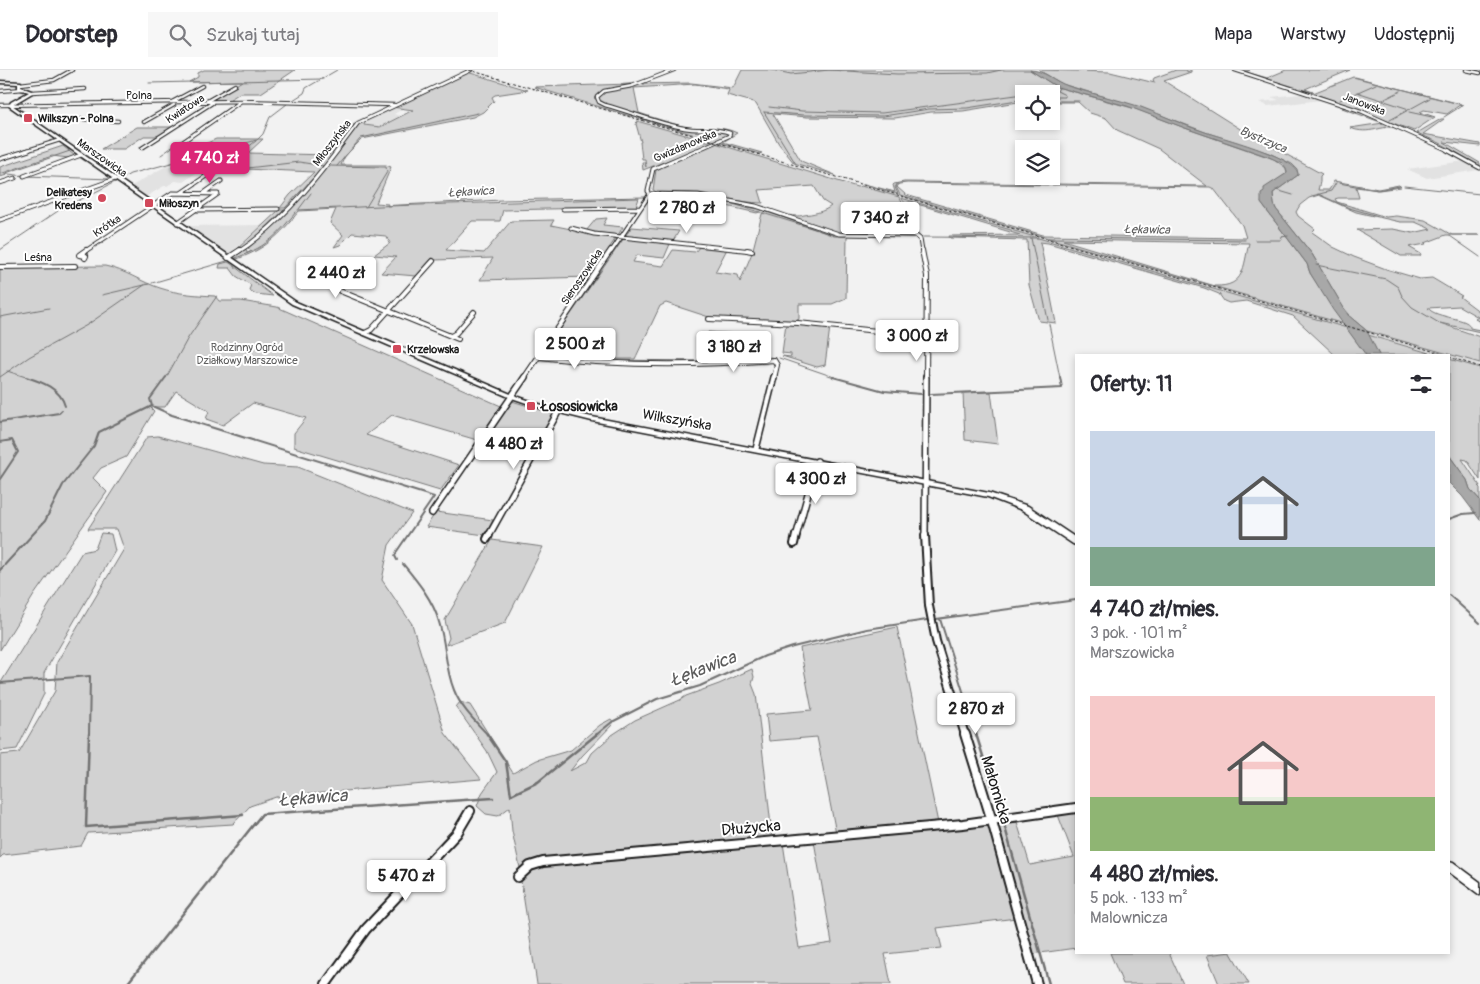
<!DOCTYPE html>
<html lang="pl">
<head>
<meta charset="utf-8">
<style>
  body { margin:0; font-family:Pangolin,sans-serif; background:#f7f7f7; color:#2b2b33; height:100vh; display:flex; flex-direction:column; font-size:19px; white-space:nowrap }
  * { box-sizing:border-box; margin:0 }
  p { font-size:16px; color:#7c7c81 }
  .icon { flex:none; width:28px; height:28px; fill:none; stroke:currentColor; stroke-width:2; stroke-linecap:round; stroke-linejoin:round }
  .map { position:relative; flex:1; overflow:hidden }
  .details { position:absolute; left:1075px; top:284px; width:375px; height:600px; display:flex; flex-direction:column; background:#fff; border-radius:0px; box-shadow:0 2px 8px #0003 }
  .details>* { flex:none }
  .fabs { position:absolute; left:1015px; top:15px; display:grid; gap:10px }
  .fabs a { display:grid; place-items:center; width:45px; height:45px; border-radius:0px; background:#fff; box-shadow:0 2px 8px #0003; font-size:25px }
  .price { position:absolute; translate:-50% -42px; padding:0 11px; border-radius:5px; background:#fff; color:#222; font-size:16px; line-height:32px; filter:drop-shadow(0 1px 2px #0008) }
  .price::after { content:''; position:absolute; left:50%; top:30px; width:15px; height:11px; margin-left:-8px; background:inherit; clip-path:polygon(0 0,100% 0,50% 100%) }
  .price.current { background:#db2777; color:#fff }
  ul { padding:0; list-style:none }
  li { display:grid; align-content:center; gap:10px; height:265px; padding:0 15px }
  li span { display:grid; place-items:center; height:155px; border-radius:0px; color:#555 }
  li>.icon { margin-inline-start:auto }
  span .icon { width:90px; height:90px; fill:#fffc; stroke-width:1 }
  li b { font-size:21px }
  h2 { display:flex; justify-content:space-between; align-items:center; height:60px; padding:0 15px; font-size:21px }
  header { display:flex; align-items:center; gap:30px; box-sizing:border-box; height:70px; padding:0 25px; background:#fff; border-bottom:1px solid #e1e1e2 }
  header strong { font-size:24px }
  nav { display:flex; gap:28px; margin-inline-start:auto; font-size:18px }
  .search { width:350px; height:45px; background:#f7f7f7; display:flex; align-items:center; gap:12px; box-sizing:border-box; padding:0 18px; border-radius:0px; color:#7c7c81; font-size:19px }
  .map>svg:first-child { display:block }
  .built { fill:#e2e2e2 }
  .green { fill:#d2d2d2; stroke:#777; fill-rule:evenodd }
  .water { fill:#a8a8a8; stroke:#707070 }
  .lines { fill:none; stroke-linecap:round; stroke-linejoin:round }
  .stream-far2 { stroke:#707070; stroke-width:1 }
  .stream-far1 { stroke:#707070; stroke-width:2 }
  .stream { stroke:#707070; stroke-width:2.5 }
  .minor-far5-casing { stroke:#1c1c1c; stroke-width:4.5 }
  .minor-far4-casing { stroke:#1c1c1c; stroke-width:5 }
  .minor-far3-casing { stroke:#1c1c1c; stroke-width:6 }
  .minor-far2-casing { stroke:#1c1c1c; stroke-width:8 }
  .minor-far1-casing { stroke:#1c1c1c; stroke-width:10 }
  .minor-casing { stroke:#1c1c1c; stroke-width:12 }
  .tertiary-casing { stroke:#1c1c1c; stroke-width:3 }
  .minor-far5 { stroke:#fff; stroke-width:2.5 }
  .minor-far4 { stroke:#fff; stroke-width:3 }
  .minor-far3 { stroke:#fff; stroke-width:4 }
  .minor-far2 { stroke:#fff; stroke-width:5 }
  .minor-far1 { stroke:#fff; stroke-width:6 }
  .minor { stroke:#fff; stroke-width:8 }
  .tertiary { fill:#fff; fill-rule:evenodd }
  .rail { stroke:#1c1c1c; stroke-width:1; stroke-dasharray:3 2; stroke-linecap:butt }
  .poi-dot { fill:#d1495b; stroke:#fff; stroke-width:2 }
  .labels { text-anchor:middle; dominant-baseline:central; stroke-width:4; stroke-linejoin:round; paint-order:stroke }
  .far-street-label { font-size:11px; fill:#1c1c1c; stroke:#fff }
  .far-poi-label { font-size:11px; font-weight:bold; fill:#1c1c1c; stroke:#fff; text-anchor:start }
  .far-park-label { font-size:11px; fill:#5c5c5c; stroke:#fff }
  .far-water-label { font-size:12px; font-style:italic; fill:#5b5b5b; stroke:#fff }
  .poi-label { font-size:14px; font-weight:bold; fill:#1c1c1c; stroke:#fff; text-anchor:start }
  .street-label { font-size:14px; fill:#1c1c1c; stroke:#fff }
  .near-street-label { font-size:16px; fill:#1c1c1c; stroke:#fff }
  .near-water-label { font-size:18px; font-style:italic; fill:#5b5b5b; stroke:#fff }
</style>
</head>
<body>
<header>
<strong>Doorstep</strong>
<div class="search"><svg class="icon" aria-label="search" viewBox="0 0 24 24"><circle cx="10" cy="10" r="6"/><path d="M15 15l6 6"/></svg>Szukaj tutaj</div>
<nav><a>Mapa</a><a>Warstwy</a><a>Udostępnij</a></nav>
</header>
<div class="map">
<svg width="1480" height="914" viewBox="0 0 1480 914">
  <rect width="100%" height="100%" fill="#f2f2f2"/>
  <filter id="ink" filterUnits="userSpaceOnUse"><feTurbulence type="fractalNoise" baseFrequency=".02" numOctaves="2"/><feDisplacementMap in="SourceGraphic" scale="10" xChannelSelector="R" yChannelSelector="G"/><feConvolveMatrix kernelMatrix="1 2 1 2 8 2 1 2 1" color-interpolation-filters="sRGB"/></filter>
  <g filter="url(#ink)">
    <path class="built" d="M1300 24 1322 30 1268 36 1259 32 1279 30 1271 27Z
      M392 37 404 38 394 44 400 46 380 57 363 54 376 46H373Z
      M1465 91 1479 100 1427 108 1407 99Z
      M166 96 205 97 183 112 175 111 167 116H164L144 128 130 117Z
      M864 114 1480 293V298L1449 289V285H1436L861 116Z
      M263 155 229 184 188 156Z"/>
    <path class="green" d="M204 0H295L261 23H240L227 31H211L242 11 189 12 198 7V3Z
      M742 0H1030L1057 17 1136 39 1185 58 1274 89 1286 98 1287 103C1274 113 1265 116 1261 133L1307 194 1310 203 1344 254 900 125 896 117 898 113 895 117 898 124 864 114 895 122 893 115 894 114 904 112 1207 116 1159 79 1117 60 1106 48 1090 43 1078 32H1051V24H1024V31L963 41 931 42 895 48 807 47 773 44 801 91 835 105 794 93 779 74 756 34 753 32 727 25 729 20 728 19 695 14 634 18 639 43C654 48 670 53 686 57 702 60 722 55 737 63L723 72 762 83 759 84 718 72 732 65C727 56 709 60 700 59 668 56 636 43 606 34L599 30 598 27 601 23 639 14 691 13 733 18ZM907 113 1210 117 1214 119 1242 155 1246 168 1043 165 906 125 897 117 899 114ZM1063 170 1248 173H1249C1243 197 1245 217 1215 216Z
      M1039 0 1110 2 1155 13 1153 10 1154 8 1176 0H1187V2L1191 0V2L1164 11 1245 62 1322 104 1320 106V112L1318 120H1329L1334 111 1378 119 1399 115 1401 117 1379 120 1356 117 1359 128H1338L1335 129 1337 132 1386 147 1396 146 1425 150 1452 165H1480H1446L1425 173 1426 174 1409 177 1421 184 1420 186H1401L1357 160 1393 159 1413 163 1431 159 1415 152H1400L1356 142 1319 125 1309 128 1300 135 1296 142 1298 146 1315 159 1312 162 1333 177 1354 187 1386 199 1420 209 1432 208 1462 226 1460 227 1480 242V252L1475 249 1478 247 1459 236 1428 238C1436 249 1471 247 1470 258L1480 260V262L1440 253 1480 267V293L1367 261 1355 251 1343 237 1312 184 1276 139 1274 135 1273 123 1298 105 1297 99 1292 94 1269 83 1205 62 1139 37 1062 14Z
      M1238 0H1250L1246 2 1267 8 1286 0H1350L1305 19 1313 22H1311Z
      M467 2 528 20 495 25 492 27 494 31 483 42 473 47 362 69 345 86 341 95H386L391 97 376 133 388 134 387 136 639 128 636 137 503 140 500 151H472L446 180 484 183 511 151 554 150 551 155 616 168 590 207 480 210 493 188 435 190 432 188 416 206 381 203 396 187 374 185 390 173 386 166 352 163 340 175 334 177 343 165 330 153 336 139 299 141C280 165 265 180 234 190L232 188 246 179 247 183 252 181 248 178 277 152 327 97 361 52H365L364 55 380 57 413 40 392 37Z
      M1353 7 1461 34 1447 44 1424 40 1420 42 1435 47 1414 61 1313 23Z
      M631 14 603 20 594 28 602 34 633 44V47L534 17Z
      M1346 37 1428 69 1438 74C1422 73 1408 61 1397 58 1382 54 1370 66 1350 58L1383 53 1342 38Z
      M637 45 687 59 717 60 729 64 715 71 638 48Z
      M1441 49H1444L1423 64 1480 74V76L1444 72 1480 93V96L1440 73 1417 63Z
      M637 51 713 73 643 100 642 92H644L646 97 645 89H642L640 72H641L636 54Z
      M352 55H355L328 92 285 138H280L290 125 314 102 174 96 189 89 187 86 205 74 216 69H263L248 83 329 85Z
      M137 57H172L158 66H144L124 79H101Z
      M715 73 857 117 861 116 899 127 903 134H900L903 137 911 160 899 161 916 164 836 162 788 146C791 145 798 147 804 145 812 144 824 142 831 136L823 131 814 116 759 120 763 133C738 133 714 124 688 123 678 123 662 127 653 120L656 100Z
      M63 76 75 86 68 88 52 86 3 103 7 105 0 107V97Z
      M653 126H696L763 140 757 143 696 129 653 128Z
      M901 128 1347 258 1366 285H1335L1293 246 1246 231 1229 233 1224 231 1219 224 1204 218 1048 173 1040 172 1056 253 1039 251 1029 215 1027 170 950 168 949 166 1020 165 924 136 909 132 906 134Z
      M279 140H284L249 174 230 185H227L236 180Z
      M766 141 834 166H847L846 228 832 234H799V249L794 252 712 248 666 233 660 236 635 289H590L599 273 555 267 624 168 670 174 664 188 637 185 633 192 663 196 673 180 695 182 700 176 727 179 715 202 738 205 740 212 752 183 762 144Z
      M607 148 603 155 623 157 618 165 586 161 596 149Z
      M632 157 679 161 673 171 625 166Z
      M228 192 230 193 273 226 256 224 249 220 251 215 236 206 230 198H219L220 194Z
      M105 196C125 200 141 212 160 218 178 224 196 225 215 226L219 231H241L277 237 501 336 477 370 392 345 366 365 459 395 440 421 294 377V363L306 348 253 333 223 355 206 349 209 341 176 321 165 337H150L154 341 126 387 101 398 93 408 107 422 34 525 0 580V197Z
      M786 253 830 257 825 295 817 297 782 286 791 287V284L782 283Z
      M708 262 741 264 738 281 704 279Z
      M1368 265 1436 285H1379Z
      M1449 289 1480 298V410L1467 390 1462 389 1480 416H1478L1480 418V430L1470 419 1467 410 1449 385Z
      M991 322 998 374 965 370 963 323Z
      M512 331 554 344 540 369 488 363Z
      M158 366 263 395 298 397 412 443 389 475 382 510 412 554 445 663 481 709 276 727 250 736 233 754 88 763 81 776 3 785 0 788V685L19 683 55 621 57 592 124 479 117 459H88L147 367Z
      M436 442 493 450 485 465 426 457Z
      M101 463 111 464 115 481 44 603V624L17 679 0 681V614L82 482 95 479Z
      M492 470 543 477 505 553 446 575 449 568 445 550Z
      M897 557 938 753 836 763 817 667 769 671 766 644 812 640 800 578Z
      M752 599 754 607 752 614 756 624 772 764 769 768 531 791 520 798 512 761 510 737 498 746 486 744 477 736 482 723 497 702 487 681 456 637 460 632 470 635 513 703 537 690 571 680 600 655 611 649 614 653 582 686 570 701 587 692 592 683 612 665 635 650 680 630 686 626 719 614Z
      M1076 742V878L1033 884 996 753 1017 752 1030 795 1074 787 1058 745Z
      M984 755 989 757 1016 848 937 858 942 878 885 884 891 914H537L521 811 522 807 533 797 783 773 799 878 832 873 814 771Z
      M1231 882V883L1249 914H1219L1207 885Z
      M1110 883H1169L1183 914H1123Z"/>
    <path class="water" d="M1030 0C1044 0 1054 11 1068 16 1092 24 1117 29 1141 37 1163 45 1185 56 1208 63 1223 68 1300 88 1298 105L1273 123 1274 134 1276 139 1312 184 1348 245 1367 261 1379 285H1366L1333 240 1310 203 1307 194 1261 133V124L1264 122V118L1287 103 1286 98 1282 93 1269 87 1185 58 1127 36 1057 17Z
      M1449 385 1467 410 1470 419 1480 430V450L1462 426 1449 413Z"/>
    <g class="lines">
      <path class="stream-far2" d="M772 0 791 4 829 0 897 4 987 3 1001 0
        M1472 0H1479
        M1355 7 1463 35 1444 47
        M149 13 323 9
        M1357 22 1409 39
        M1051 27H1065V25L1057 21 1059 18
        M1340 30 1376 14
        M1051 31H1079
        M290 32 304 23 306 18 337 0
        M769 37 802 41 882 43 1024 24
        M1363 40 1401 21
        M764 42 804 45 883 46 929 39 967 38 1024 29
        M764 42 796 94
        M1409 42 1432 47
        M1390 50 1430 28
        M67 78 69 80
        M161 85 231 36
        M79 87 85 91
        M172 96H217L239 99 299 92 324 96
        M329 96 386 97 387 102 366 137
        M337 96 361 68 478 43
        M237 98 235 87 256 71
        M0 103 25 106 110 109
        M6 103 70 81
        M116 107 124 106
        M120 110 130 104 257 70 263 64 270 47 287 34
        M1339 113 1377 120 1400 116
        M1404 116 1480 124
        M1276 120 1293 125
        M1318 124 1349 138 1378 146
        M1312 126 1331 121 1336 113
        M649 127 693 126 730 133 834 165 916 167
        M62 139 115 112
        M299 139 311 123
        M298 140 502 130 645 127
        M1450 166 1480 187
        M923 167 1038 168
        M1031 168 1048 250
        M1048 168 1245 170
        M1255 170H1282L1281 167 1288 166
        M0 180 58 141
        M233 189C266 177 274 169 296 142
        M1316 195 1386 209 1398 217 1402 226 1412 237 1439 253
        M152 213 227 191
        M102 225 149 214
        M0 247 49 238
        M1049 254 1060 308
        M779 288 837 308
        M595 290 718 291
        M753 290 768 287 776 288
        M7 301 29 308
        M0 307 29 287 87 255 146 214
        M166 308 188 268 217 226"/>
      <path class="stream-far1" d="M26 307C42 312 60 318 65 336
        M833 307 884 321 921 324
        M931 324 1062 318 1060 307
        M152 336 172 345 434 427 397 481 395 486 397 490
        M0 352 59 343 62 340
        M0 372 12 370 18 382 0 409
        M1449 449 1463 444 1475 443
        M403 494C417 511 433 530 439 552 446 574 445 598 454 620 461 638 475 651 488 665
        M0 500 45 451 63 415 94 376 99 362 152 336 150 329 166 307
        M1449 525 1480 553
        M936 549 1076 530
        M940 549 977 665
        M0 613 90 606 89 665
        M596 665 612 652 657 629 700 616 765 586 793 577 867 559 927 550"/>
      <path class="stream" d="M89 664 86 757 243 745
        M487 664 506 692 511 725 538 712 597 664
        M976 664 1001 743
        M1004 754 1049 914
        M127 914 262 744 493 728"/>
      <g class="minor-far5-casing">
        <path id="minor-far5" d="M674 0 632 16 604 21 597 27 599 32 605 35C631 42 657 53 684 58 699 61 715 57 730 63L729 66 695 81
          M1235 0 1361 41 1450 81
          M1466 0 1480 3
          M20 14 54 10 72 0
          M0 21 23 19
          M32 22 85 19
          M207 31 235 15
          M172 32 202 16
          M0 35 241 31 394 35
          M82 49 118 51
          M144 52 174 35
          M181 73 240 32
          M142 78 212 33
          M25 81 60 70
          M337 81 358 53 471 0"/>
      </g>
      <g class="minor-far4-casing">
        <path id="minor-far4" d="M697 80 653 99 648 121 650 124 698 125 756 136 839 164 915 165 920 169 922 182
          M1447 80 1480 98
          M0 89 29 80
          M24 106 81 85
          M0 113 15 108
          M181 123 212 102 210 101
          M204 123 221 111
          M563 139 640 138
          M198 140 278 139
          M0 150 115 109
          M571 158 594 164 752 181
          M84 182 172 123 218 124 177 153
          M238 182C276 158 311 116 338 80
          M611 182 650 124"/>
      </g>
      <g class="minor-far3-casing">
        <path id="minor-far3" d="M747 180 752 181
          M922 180 927 206 926 308
          M85 188 86 186 79 185 86 180
          M228 188 240 180
          M358 196 340 213 338 218 340 221 458 269
          M0 197 75 196
          M709 249 798 253 927 266
          M365 263 371 260 433 191
          M451 266 456 263 474 242
          M539 287C616 296 697 296 774 290L777 295 774 308
          M524 308 611 180"/>
      </g>
      <g class="minor-far2-casing">
        <path id="minor-far2" d="M756 379 774 307
          M432 443 525 307
          M488 467 558 342
          M796 467 817 391
          M925 467 926 307"/>
      </g>
      <g class="minor-far1-casing">
        <path id="minor-far1" d="M925 465 929 536 936 571 965 665
          M487 469 489 465
          M794 474 796 465"/>
      </g>
      <g class="minor-casing">
        <path id="minor" d="M965 664 992 751 1037 914
          M518 807 530 796 543 792 963 754 1076 738
          M326 914 366 859 457 763 470 741"/>
      </g>
      <g class="tertiary-casing">
        <path id="tertiary" d="M0 11 21 12V17L34 22 12 35 296 232 513 325 548 337 592 347 989 423 1028 436 1076 468V475L1073 474 1022 440 988 427 592 351 544 339 509 327 292 234 9 36 11 32 29 22 18 19V14L0 13Z
          M1449 791 1453 792 1480 812V825L1449 802Z"/>
      </g>
      <use href="#minor-far5" class="minor-far5"/>
      <use href="#minor-far4" class="minor-far4"/>
      <use href="#minor-far3" class="minor-far3"/>
      <use href="#minor-far2" class="minor-far2"/>
      <use href="#minor-far1" class="minor-far1"/>
      <use href="#minor" class="minor"/>
      <use href="#tertiary" class="tertiary"/>
      <path class="rail" d="M469 0 1446 285
        M1449 287 1480 297"/>
    </g>
  </g>
  <g class="poi-dot">
    <rect x="23" y="43" width="10" height="10" rx="2.5"/>
    <circle cx="102" cy="128" r="5"/>
    <rect x="144" y="128" width="10" height="10" rx="2.5"/>
    <rect x="392" y="274" width="10" height="10" rx="2.5"/>
    <rect x="526" y="331" width="10" height="10" rx="2.5"/>
  </g>
  <g class="labels">
    <g class="far-street-label">
      <text x="139" y="25">Polna</text>
      <text transform="translate(1364 34) rotate(21)">Janowska</text>
      <text transform="translate(185 39) rotate(-33)">Kwiatowa</text>
      <text transform="translate(332 73) rotate(-52)">Miłoszyńska</text>
      <text transform="translate(685 76) rotate(-23)">Gwizdanowska</text>
      <text transform="translate(102 88) rotate(35)">Marszowicka</text>
      <text transform="translate(107 156) rotate(-34)">Krótka</text>
      <text x="38" y="187">Leśna</text>
      <text transform="translate(582 207) rotate(-56)">Sieroszowicka</text>
    </g>
    <g class="far-poi-label">
      <text x="38" y="48">Wilkszyn - Polna</text>
      <text x="92" y="122" text-anchor="end">Delikatesy<tspan x="92" dy="13">Kredens</tspan></text>
      <text x="159" y="133">Miłoszyn</text>
      <text x="407" y="279">Krzelowska</text>
    </g>
    <g class="far-park-label">
      <text x="247" y="277">Rodzinny Ogród<tspan x="247" dy="13">Działkowy Marszowice</tspan></text>
    </g>
    <g class="far-water-label">
      <text transform="translate(1263 70) rotate(23)">Bystrzyca</text>
      <text transform="translate(471 122) rotate(-3)">Łękawica</text>
      <text transform="translate(1147 160) rotate(1)">Łękawica</text>
    </g>
    <g class="poi-label">
      <text x="541" y="336">Łososiowicka</text>
    </g>
    <g class="street-label">
      <text transform="translate(677 350) rotate(10)">Wilkszyńska</text>
    </g>
    <g class="near-street-label">
      <text transform="translate(996 720) rotate(73)">Małomicka</text>
      <text transform="translate(751 758) rotate(-5)">Dłużycka</text>
    </g>
    <g class="near-water-label">
      <text transform="translate(703 599) rotate(-21)">Łękawica</text>
      <text transform="translate(313 728) rotate(-4)">Łękawica</text>
    </g>
  </g>
</svg>
<div class="fabs">
<a><svg class="icon" aria-label="locate" viewBox="0 0 24 24"><circle cx="12" cy="12" r="6"/><path d="M12 2v4M12 18v4M2 12h4M18 12h4"/></svg></a>
<a><svg class="icon" aria-label="layers" viewBox="0 0 24 24"><path d="M12 4l9 5-9 5-9-5zM3 14l9 5 9-5"/></svg></a>
</div>
<b class="price current" style="left:210px;top:114px">4 740 zł</b>
<b class="price" style="left:687px;top:164px">2 780 zł</b>
<b class="price" style="left:880px;top:174px">7 340 zł</b>
<b class="price" style="left:336px;top:229px">2 440 zł</b>
<b class="price" style="left:917px;top:292px">3 000 zł</b>
<b class="price" style="left:575px;top:300px">2 500 zł</b>
<b class="price" style="left:734px;top:303px">3 180 zł</b>
<b class="price" style="left:514px;top:400px">4 480 zł</b>
<b class="price" style="left:816px;top:435px">4 300 zł</b>
<b class="price" style="left:976px;top:665px">2 870 zł</b>
<b class="price" style="left:406px;top:832px">5 470 zł</b>
<section class="details">
<h2>Oferty: 11<svg class="icon" aria-label="filters" viewBox="0 0 24 24"><path d="M4 7h16M4 17h16"/><circle cx="9" cy="7" r="2"/><circle cx="15" cy="17" r="2"/></svg></h2>
<ul>
<li><span style="background:linear-gradient(#c9d6e8 75%,#7fa58c 0)"><svg class="icon" aria-label="home" viewBox="0 0 24 24"><path d="M3 11l9-7 9 7M6 9v11h12V9"/></svg></span><div><b>4 740 zł/mies.</b><p>3 pok. · 101 m²</p><p>Marszowicka</p></div></li>
<li><span style="background:linear-gradient(#f6c9c9 65%,#8fb573 0)"><svg class="icon" aria-label="home" viewBox="0 0 24 24"><path d="M3 11l9-7 9 7M6 9v11h12V9"/></svg></span><div><b>4 480 zł/mies.</b><p>5 pok. · 133 m²</p><p>Malownicza</p></div></li>
</ul>
</section>
</div>
</body>
</html>
